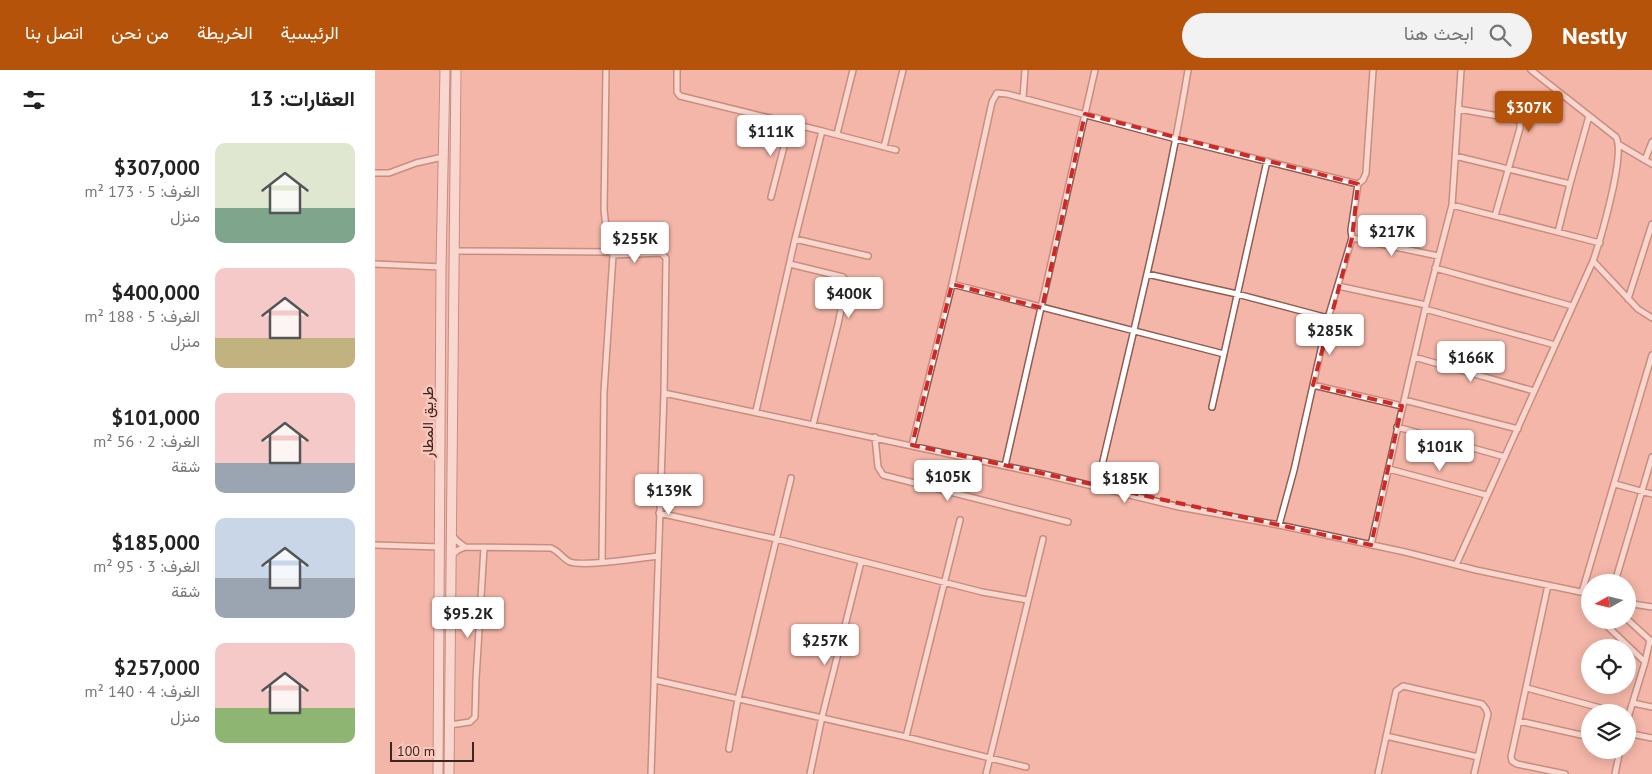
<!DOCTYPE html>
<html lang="ar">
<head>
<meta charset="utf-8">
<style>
  body { margin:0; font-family:"PT Sans",Vazirmatn,sans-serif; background:#f2f2f2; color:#222; direction:rtl; height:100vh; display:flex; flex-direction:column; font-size:19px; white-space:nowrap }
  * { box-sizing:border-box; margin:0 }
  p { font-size:16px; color:#767676 }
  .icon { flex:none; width:28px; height:28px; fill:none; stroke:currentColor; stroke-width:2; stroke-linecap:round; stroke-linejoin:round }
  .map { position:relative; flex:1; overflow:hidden; direction:ltr }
  .sheet { display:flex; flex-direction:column; background:#fff; width:375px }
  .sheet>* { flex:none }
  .needle { width:32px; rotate:262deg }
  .buttons { position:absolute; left:1206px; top:504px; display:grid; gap:10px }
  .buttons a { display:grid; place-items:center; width:55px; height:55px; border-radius:50%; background:#fff; box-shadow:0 2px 12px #0003; font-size:25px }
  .scale { position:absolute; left:15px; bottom:12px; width:84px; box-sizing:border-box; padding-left:5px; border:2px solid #3d2620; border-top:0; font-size:14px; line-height:18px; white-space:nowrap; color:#3d2620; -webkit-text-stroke:4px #f9c7bb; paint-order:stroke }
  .price { position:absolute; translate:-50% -42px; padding:0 11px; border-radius:5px; background:#fff; color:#222; font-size:16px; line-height:32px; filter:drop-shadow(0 1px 2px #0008) }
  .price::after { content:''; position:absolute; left:50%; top:30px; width:15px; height:11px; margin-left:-8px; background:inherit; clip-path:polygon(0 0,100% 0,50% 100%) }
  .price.active { background:#b45309; color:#fff }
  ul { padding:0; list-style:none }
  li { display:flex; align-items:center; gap:15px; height:125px; padding:0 20px }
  li span { display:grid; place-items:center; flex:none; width:140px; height:100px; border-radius:10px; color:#555 }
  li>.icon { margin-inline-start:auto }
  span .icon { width:60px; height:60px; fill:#fffc; stroke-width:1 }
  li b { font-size:21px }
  h2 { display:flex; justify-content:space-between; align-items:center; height:60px; padding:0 20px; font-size:21px }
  header { display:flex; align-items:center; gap:30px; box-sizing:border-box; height:70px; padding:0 25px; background:#b45309; color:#fff }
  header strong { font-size:24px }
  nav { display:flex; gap:28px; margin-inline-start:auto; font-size:18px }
  .search { width:350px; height:45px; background:#f2f2f2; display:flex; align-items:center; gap:12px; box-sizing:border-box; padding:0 18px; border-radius:28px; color:#767676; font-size:19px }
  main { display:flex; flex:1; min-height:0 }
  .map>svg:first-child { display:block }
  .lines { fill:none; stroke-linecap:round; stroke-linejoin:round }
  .street-casing { stroke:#925c50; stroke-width:8 }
  .highway-casing { stroke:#925c50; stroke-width:11 }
  .street { stroke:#fff; stroke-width:5 }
  .highway { stroke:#fff; stroke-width:9 }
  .marked { fill:none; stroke:#ce2828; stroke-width:4; stroke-dasharray:10 6; stroke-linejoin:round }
  .labels { text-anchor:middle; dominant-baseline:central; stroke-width:5; stroke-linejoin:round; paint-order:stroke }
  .street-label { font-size:15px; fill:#3d2620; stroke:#f9c7bb }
</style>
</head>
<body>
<header>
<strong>Nestly</strong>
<div class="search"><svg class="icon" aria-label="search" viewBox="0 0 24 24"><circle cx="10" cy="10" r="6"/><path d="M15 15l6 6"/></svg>ابحث هنا</div>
<nav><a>الرئيسية</a><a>الخريطة</a><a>من نحن</a><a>اتصل بنا</a></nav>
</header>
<main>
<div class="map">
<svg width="1277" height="704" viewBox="0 0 1277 704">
  <rect width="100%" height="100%" fill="#f4b6a8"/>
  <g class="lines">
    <g class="street-casing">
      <path id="street" d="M231 0 229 140 234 182
        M302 0V22L305 26 447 61 420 169
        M648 28 650 0
        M1083 39 1141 49 1145 52V58L1120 146
        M447 61 521 80
        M462 64 478 0
        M1277 72 1270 90 1277 94
        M1243 74 1270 90
        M509 77 528 0
        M1080 86 1195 114 1183 162
        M0 103H14L41 93 68 87
        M1195 114 1214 46
        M396 127 415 53
        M1077 135 1225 173
        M977 168 1063 186
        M80 181 237 182 238 185 229 322 227 492
        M238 185 286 183 291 188 289 323 276 704
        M1218 191 1263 239 1277 248
        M0 194 66 197
        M415 194 468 207 472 211 463 254 438 355
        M1060 198 1197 236
        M772 204 862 224 953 248
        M577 214 849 284 837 337
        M963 216 1051 235
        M1253 229 1277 154
        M1050 239 1180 275
        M849 284 892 91
        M1039 287 1159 321
        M938 315 1027 336
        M289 323 672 405 804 437 904 455 1030 482 1101 500 1215 524
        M1029 330 1143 359
        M381 341 420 169 493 186
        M1022 357 1130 387
        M500 367 503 397 508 405 693 452
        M537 375 577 214 617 32 622 23 632 24 801 69 983 114
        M630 396 720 0
        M1014 399 1111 425
        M1240 414 1277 424
        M722 417C754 278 790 140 813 0
        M284 443 401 469 607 522 652 530
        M904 455 919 400 953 248 977 168 976 160 983 114 988 110 991 103 998 0
        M78 466 82 471 90 477
        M0 475 65 477
        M996 475 1051 235 1077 135 1086 0
        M77 485 83 480 90 477 176 478C184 481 188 489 195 492 210 497 265 488 283 486
        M1081 495 1218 191C1225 171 1251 84 1241 67L1156 0
        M1240 512 1277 387
        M1173 515 1136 687 1137 691 1142 694 1190 704
        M1207 522 1277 285
        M1252 533 1277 537
        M1252 549 1277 572
        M1231 555 1270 592
        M280 610 531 667 651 697
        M1152 618 1240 642
        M1258 633 1277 637
        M1144 651 1215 667
        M1252 651 1270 592 1275 570
        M75 655 95 652 100 647 101 609 109 478
        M1252 663 1277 668
        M1011 666 1103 687
        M531 667 585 450
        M354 679 363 629 416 408
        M435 704 447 647 486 492
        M611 704 668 469
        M1003 704 1021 621 1028 616 1107 634 1111 639 1113 644 1099 704
        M1240 704 1245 680"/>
    </g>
    <g class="highway-casing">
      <path id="highway" d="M63 704 66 197 70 0
        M74 704 81 0"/>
    </g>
    <use href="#street" class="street"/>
    <use href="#highway" class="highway"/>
  </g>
  <path d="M0 0H1277V704H0ZM710 44 983 114 977 168 938 315 1027 336 996 475 537 375 577 214 667 238Z" fill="#f4b6a8" fill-opacity=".55" fill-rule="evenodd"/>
  <path class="marked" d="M710 44 983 114 977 168 938 315 1027 336 996 475 537 375 577 214 667 238Z"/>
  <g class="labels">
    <g class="street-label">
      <text transform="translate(52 352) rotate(-90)">طريق المطار</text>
    </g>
  </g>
</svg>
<div class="buttons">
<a><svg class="needle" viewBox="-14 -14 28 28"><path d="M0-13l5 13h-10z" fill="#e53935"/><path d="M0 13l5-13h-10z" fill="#767676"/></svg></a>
<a><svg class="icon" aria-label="locate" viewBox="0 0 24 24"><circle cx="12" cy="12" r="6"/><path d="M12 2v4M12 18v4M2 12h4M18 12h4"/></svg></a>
<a><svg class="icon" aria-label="layers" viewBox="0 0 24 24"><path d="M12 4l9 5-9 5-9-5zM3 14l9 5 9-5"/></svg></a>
</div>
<div class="scale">100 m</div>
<b class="price active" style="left:1154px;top:63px">$307K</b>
<b class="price" style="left:396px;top:87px">$111K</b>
<b class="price" style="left:1017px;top:187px">$217K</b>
<b class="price" style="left:260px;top:194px">$255K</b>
<b class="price" style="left:474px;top:249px">$400K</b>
<b class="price" style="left:955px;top:286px">$285K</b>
<b class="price" style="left:1096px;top:313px">$166K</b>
<b class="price" style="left:1065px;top:402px">$101K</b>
<b class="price" style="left:573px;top:432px">$105K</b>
<b class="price" style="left:750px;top:434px">$185K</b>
<b class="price" style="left:294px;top:446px">$139K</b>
<b class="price" style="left:93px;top:569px">$95.2K</b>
<b class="price" style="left:450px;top:596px">$257K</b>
</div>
<section class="sheet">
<h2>العقارات: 13<svg class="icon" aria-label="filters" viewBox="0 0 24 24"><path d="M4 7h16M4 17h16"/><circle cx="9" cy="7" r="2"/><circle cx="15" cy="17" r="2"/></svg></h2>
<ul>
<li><span style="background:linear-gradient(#dfe7d0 65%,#7fa58c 0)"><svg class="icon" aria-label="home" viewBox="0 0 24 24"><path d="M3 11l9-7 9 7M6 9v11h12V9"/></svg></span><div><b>$307,000</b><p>الغرف: 5 · 173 m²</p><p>منزل</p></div></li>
<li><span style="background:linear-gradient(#f6c9c9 70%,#c2b280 0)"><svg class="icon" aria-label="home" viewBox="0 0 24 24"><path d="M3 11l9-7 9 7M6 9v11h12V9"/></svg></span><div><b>$400,000</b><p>الغرف: 5 · 188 m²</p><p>منزل</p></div></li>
<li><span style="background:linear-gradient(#f6c9c9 70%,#9aa5b1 0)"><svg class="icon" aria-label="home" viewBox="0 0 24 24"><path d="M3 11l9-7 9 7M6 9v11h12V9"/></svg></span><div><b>$101,000</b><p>الغرف: 2 · 56 m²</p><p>شقة</p></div></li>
<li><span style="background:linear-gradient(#c9d6e8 60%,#9aa5b1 0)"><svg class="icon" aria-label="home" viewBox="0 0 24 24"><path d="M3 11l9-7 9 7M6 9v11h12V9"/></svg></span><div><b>$185,000</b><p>الغرف: 3 · 95 m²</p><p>شقة</p></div></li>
<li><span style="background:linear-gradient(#f6c9c9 65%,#8fb573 0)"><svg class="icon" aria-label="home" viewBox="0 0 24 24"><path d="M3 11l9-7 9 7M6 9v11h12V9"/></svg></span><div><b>$257,000</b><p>الغرف: 4 · 140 m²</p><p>منزل</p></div></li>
</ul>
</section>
</main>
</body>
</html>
